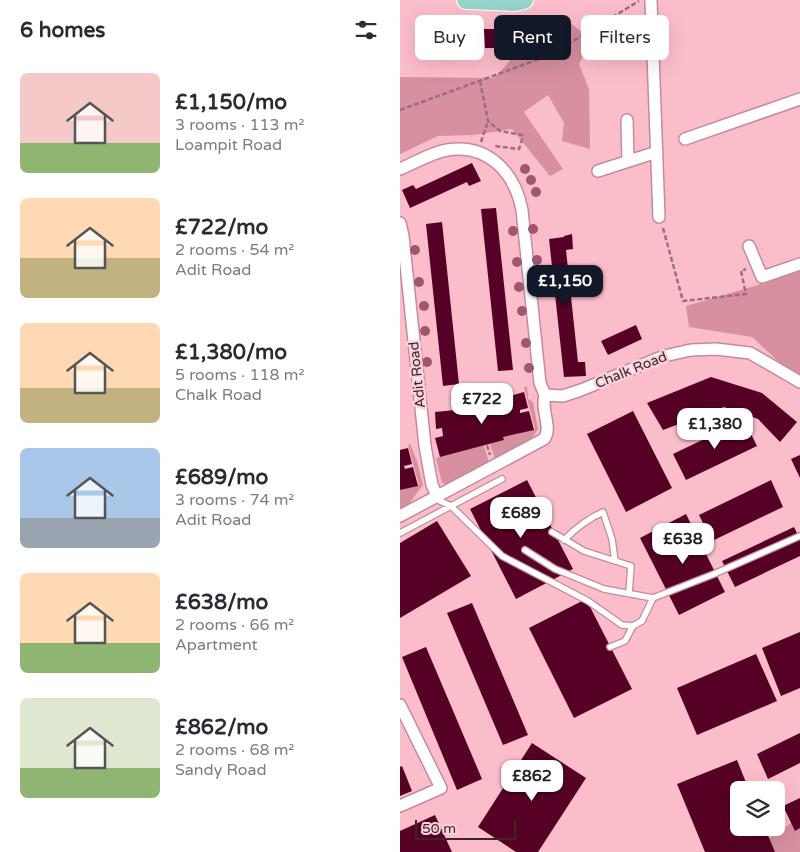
<!DOCTYPE html>
<html lang="en">
<head>
<meta charset="utf-8">
<style>
  body { margin:0; font-family:"Varela Round",sans-serif; background:#f2f2f3; color:#2b2b33; height:100vh; display:flex; flex-direction:column; font-size:19px; white-space:nowrap }
  * { box-sizing:border-box; margin:0 }
  p { font-size:16px; color:#7c7c81 }
  .icon { flex:none; width:28px; height:28px; fill:none; stroke:currentColor; stroke-width:2; stroke-linecap:round; stroke-linejoin:round }
  .map { position:relative; flex:1; overflow:hidden }
  .panel { display:flex; flex-direction:column; background:#fff; width:400px }
  .panel>* { flex:none }
  .guide { position:absolute; left:15px; top:15px; width:310px; height:45px; display:flex; gap:10px }
  .tools { position:absolute; left:330px; top:781px; display:grid; gap:10px }
  .tools a { display:grid; place-items:center; width:55px; height:55px; border-radius:8px; background:#fff; box-shadow:0 5px 20px #0002; font-size:25px }
  .scale { position:absolute; left:15px; bottom:12px; width:101px; box-sizing:border-box; padding-left:5px; border:2px solid #3c252a; border-top:0; font-size:14px; line-height:18px; white-space:nowrap; color:#3c252a; -webkit-text-stroke:4px #f9d2da; paint-order:stroke }
  .price { position:absolute; translate:-50% -42px; padding:0 11px; border-radius:10px; background:#fff; color:#222; font-size:16px; line-height:32px; filter:drop-shadow(0 1px 2px #0008) }
  .price::after { content:''; position:absolute; left:50%; top:30px; width:15px; height:11px; margin-left:-8px; background:inherit; clip-path:polygon(0 0,100% 0,50% 100%) }
  .price.current { background:#111827; color:#fff }
  ul { padding:0; list-style:none }
  li { display:flex; align-items:center; gap:15px; height:125px; padding:0 20px }
  li span { display:grid; place-items:center; flex:none; width:140px; height:100px; border-radius:8px; color:#555 }
  li>.icon { margin-inline-start:auto }
  span .icon { width:60px; height:60px; fill:#fffc; stroke-width:1 }
  li b { font-size:21px }
  h2 { display:flex; justify-content:space-between; align-items:center; height:60px; padding:0 20px; font-size:21px }
  .chip { padding:0 18px; border-radius:8px; background:#fff; box-shadow:0 5px 20px #0002; font-size:18px; line-height:45px }
  .chip.current { background:#111827; color:#fff }
  main { display:flex; flex:1; min-height:0 }
  .map>svg:first-child { display:block }
  .green { fill:#d790a0 }
  .building { fill:#570025 }
  .lines { fill:none; stroke-linecap:round; stroke-linejoin:round }
  .lane-casing { stroke:#c58b98; stroke-width:8 }
  .street-casing { stroke:#c58b98; stroke-width:14 }
  .primary-casing { stroke:#fff; stroke-width:20 }
  .path { stroke:#9a7079; stroke-width:2.5; stroke-dasharray:5 2.5; stroke-linecap:butt }
  .lane { stroke:#fff; stroke-width:5.5 }
  .street { stroke:#fff; stroke-width:11 }
  .primary { stroke:#95d3cb; stroke-width:18 }
  .tree { fill:#a1556e }
  .labels { text-anchor:middle; dominant-baseline:central; stroke-width:5; stroke-linejoin:round; paint-order:stroke }
  .street-label { font-size:14px; fill:#3c252a; stroke:#f9d2da }
</style>
</head>
<body>
<main>
<section class="panel">
<h2>6 homes<svg class="icon" aria-label="filters" viewBox="0 0 24 24"><path d="M4 7h16M4 17h16"/><circle cx="9" cy="7" r="2"/><circle cx="15" cy="17" r="2"/></svg></h2>
<ul>
<li><span style="background:linear-gradient(#f6c9c9 70%,#8fb573 0)"><svg class="icon" aria-label="home" viewBox="0 0 24 24"><path d="M3 11l9-7 9 7M6 9v11h12V9"/></svg></span><div><b>£1,150/mo</b><p>3 rooms · 113 m²</p><p>Loampit Road</p></div></li>
<li><span style="background:linear-gradient(#ffd9b3 60%,#c2b280 0)"><svg class="icon" aria-label="home" viewBox="0 0 24 24"><path d="M3 11l9-7 9 7M6 9v11h12V9"/></svg></span><div><b>£722/mo</b><p>2 rooms · 54 m²</p><p>Adit Road</p></div></li>
<li><span style="background:linear-gradient(#ffd9b3 65%,#c2b280 0)"><svg class="icon" aria-label="home" viewBox="0 0 24 24"><path d="M3 11l9-7 9 7M6 9v11h12V9"/></svg></span><div><b>£1,380/mo</b><p>5 rooms · 118 m²</p><p>Chalk Road</p></div></li>
<li><span style="background:linear-gradient(#a9c7e8 70%,#9aa5b1 0)"><svg class="icon" aria-label="home" viewBox="0 0 24 24"><path d="M3 11l9-7 9 7M6 9v11h12V9"/></svg></span><div><b>£689/mo</b><p>3 rooms · 74 m²</p><p>Adit Road</p></div></li>
<li><span style="background:linear-gradient(#ffd9b3 70%,#8fb573 0)"><svg class="icon" aria-label="home" viewBox="0 0 24 24"><path d="M3 11l9-7 9 7M6 9v11h12V9"/></svg></span><div><b>£638/mo</b><p>2 rooms · 66 m²</p><p>Apartment</p></div></li>
<li><span style="background:linear-gradient(#dfe7d0 70%,#8fb573 0)"><svg class="icon" aria-label="home" viewBox="0 0 24 24"><path d="M3 11l9-7 9 7M6 9v11h12V9"/></svg></span><div><b>£862/mo</b><p>2 rooms · 68 m²</p><p>Sandy Road</p></div></li>
</ul>
</section>
<div class="map">
<svg width="400" height="852" viewBox="0 0 400 852">
  <rect width="100%" height="100%" fill="#fcbdca"/>
  <path class="green" d="M109 15H160L192 40 179 64 189 89 190 149 162 141 164 123 148 95 124 112 163 169 150 176 112 129 75 135 38 136 0 154V77L94 78 110 61Z
    M400 268V378L391 373 352 337 289 327 286 306 358 285Z
    M127 386 128 399 133 402 138 429 130 441 95 459 90 444 103 440V437L135 429 124 387Z
    M10 444 17 461 23 485 8 505 0 509V490L19 485 8 445Z
    M84 445 89 463 49 485 42 483 36 458Z
    M400 817V852H349Z"/>
  <path class="building" d="M38 28 77 30 76 50 37 48Z
    M84 29H107V48H85Z
    M72 163 81 181 69 186 67 182 10 208 2 190 13 185 16 189Z
    M96 208 113 370 98 371 81 209Z
    M42 222 59 384 43 386 26 224Z
    M172 234 173 249 166 250 178 362H185L186 376 164 377 149 239 164 237V236Z
    M236 325 242 339 208 355 201 341Z
    M311 377 362 393 397 422 380 442 358 419 324 407 263 430 247 403Z
    M124 392 128 408 120 410V413L129 411 134 430 103 437 104 440 40 457 35 438 43 436 42 428 36 429 35 412 76 408 77 412 85 409 84 403Z
    M233 411 272 488 226 512 187 434Z
    M344 420 357 446 286 480 273 454Z
    M8 448 12 464 4 466 5 469 13 467 18 486 0 490V450Z
    M400 455V478L391 459Z
    M127 480 173 569 116 599 70 509Z
    M371 480 383 507 312 541 299 515Z
    M286 514 325 592 279 615 240 538Z
    M37 521 71 576 0 618V543Z
    M394 527 400 539V556L335 587 322 561Z
    M186 599 232 689 174 718 129 628Z
    M72 603 128 735 103 745 47 613Z
    M400 632V688L381 696 362 648Z
    M26 647 82 779 57 790 2 657Z
    M356 654 377 701 297 735 277 688Z
    M400 733V763L368 779 357 754Z
    M132 743 186 778 138 852H116L78 827Z
    M337 760 349 790H339V828H365L375 852H305L277 784Z
    M2 766 12 791 0 796V767Z
    M400 798V828L395 831 383 806Z
    M35 815 52 852H0V831Z"/>
  <g class="lines">
    <g class="lane-casing">
      <path id="lane" d="M37 496 40 501 51 506 102 556 188 601 222 625 233 626 242 621 253 598 204 589 155 569 125 550
        M152 532 184 551 231 566 229 593
        M0 533 102 479
        M164 540C176 528 187 519 203 512L212 539 215 561
        M253 598 314 574 400 536
        M210 647 225 641 233 626"/>
    </g>
    <g class="street-casing">
      <path id="street" d="M251 0 259 217
        M227 120 228 161
        M285 139 400 99
        M0 169C15 163 30 153 47 150 88 143 115 173 122 210L140 383 145 395
        M198 171 257 152
        M0 223 3 236 25 446 32 485 37 496
        M349 246 362 277 400 264
        M145 395 163 396 181 390 264 356 291 350 316 349 350 353 400 382
        M0 516 144 439C153 428 140 409 145 395
        M0 705 41 788 0 806"/>
    </g>
    <g class="primary-casing">
      <path id="primary" d="M66 0 115 2 124 0"/>
    </g>
    <path class="path" d="M80 81 88 121 100 131 122 135 123 137 119 149 95 146
      M0 110 150 55 239 1
      M81 142 88 121
      M263 228 283 301 346 294 341 271 346 269
      M87 445 90 455"/>
    <use href="#lane" class="lane"/>
    <use href="#street" class="street"/>
    <use href="#primary" class="primary"/>
  </g>
  <g class="tree">
    <circle cx="125" cy="169" r="5"/>
    <circle cx="131" cy="180" r="5"/>
    <circle cx="136" cy="192" r="5"/>
    <circle cx="133" cy="229" r="5"/>
    <circle cx="113" cy="231" r="5"/>
    <circle cx="15" cy="250" r="5"/>
    <circle cx="137" cy="260" r="5"/>
    <circle cx="117" cy="262" r="5"/>
    <circle cx="19" cy="282" r="5"/>
    <circle cx="119" cy="287" r="5"/>
    <circle cx="24" cy="306" r="5"/>
    <circle cx="122" cy="311" r="5"/>
    <circle cx="25" cy="331" r="5"/>
    <circle cx="126" cy="343" r="5"/>
    <circle cx="27" cy="362" r="5"/>
    <circle cx="129" cy="368" r="5"/>
  </g>
  <g class="labels">
    <g class="street-label">
      <text transform="translate(231 370) rotate(-22)">Chalk Road</text>
      <text transform="translate(17 375) rotate(-96)">Adit Road</text>
    </g>
  </g>
</svg>
<div class="tools">
<a><svg class="icon" aria-label="layers" viewBox="0 0 24 24"><path d="M12 4l9 5-9 5-9-5zM3 14l9 5 9-5"/></svg></a>
</div>
<div class="scale">50 m</div>
<b class="price current" style="left:165px;top:307px">£1,150</b>
<b class="price" style="left:82px;top:425px">£722</b>
<b class="price" style="left:315px;top:450px">£1,380</b>
<b class="price" style="left:121px;top:539px">£689</b>
<b class="price" style="left:283px;top:565px">£638</b>
<b class="price" style="left:132px;top:802px">£862</b>
<div class="guide">
<a class="chip">Buy</a>
<a class="chip current">Rent</a>
<a class="chip">Filters</a>
</div>
</div>
</main>
</body>
</html>
